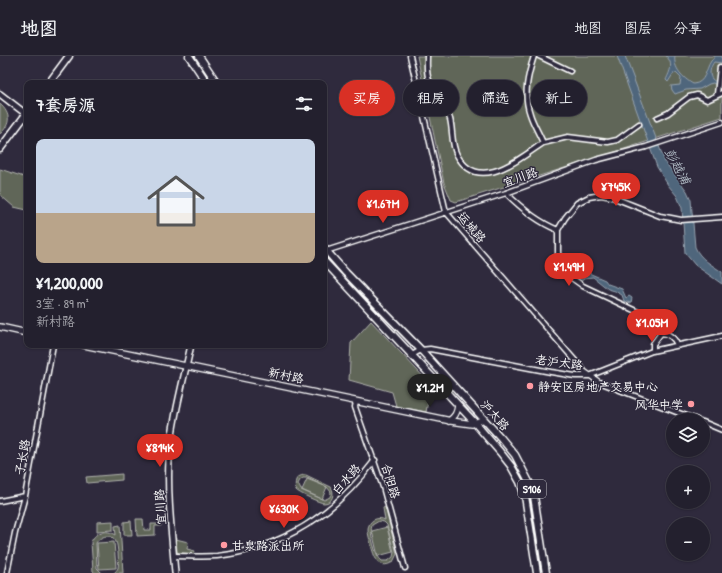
<!DOCTYPE html>
<html lang="zh">
<head>
<meta charset="utf-8">
<style>
  body { margin:0; font-family:"Patrick Hand","LXGW WenKai TC",sans-serif; background:#2f2d3a; color:#f1f3f6; height:100vh; display:flex; flex-direction:column; font-size:15px; white-space:nowrap }
  * { box-sizing:border-box; margin:0 }
  p { font-size:13px; color:#a3a3aa }
  .icon { flex:none; width:22px; height:22px; fill:none; stroke:currentColor; stroke-width:2; stroke-linecap:round; stroke-linejoin:round }
  .map { position:relative; flex:1; overflow:hidden }
  .sheet { position:absolute; left:24px; top:24px; width:303px; height:268px; display:flex; flex-direction:column; background:#23202e; border-radius:8px; box-shadow:0 1px 3px #0004,0 0 0 1px #403e4a }
  .sheet>* { flex:none }
  .hud { position:absolute; left:339px; top:24px; width:323px; height:36px; display:flex; gap:8px }
  .buttons { position:absolute; left:666px; top:357px; display:grid; gap:8px }
  .buttons a { display:grid; place-items:center; width:44px; height:44px; border-radius:50%; background:#23202e; box-shadow:0 1px 3px #0004,0 0 0 1px #403e4a; font-size:20px }
  .price { position:absolute; translate:-50% -34px; padding:0 9px; border-radius:14px; background:#d93025; color:#fff; font-size:13px; line-height:26px; filter:drop-shadow(0 1px 2px #0008) }
  .price::after { content:''; position:absolute; left:50%; top:24px; width:12px; height:9px; margin-left:-6px; background:inherit; clip-path:polygon(0 0,100% 0,50% 100%) }
  .price.active { background:#222; color:#fff }
  ul { padding:0; list-style:none }
  li { display:grid; align-content:center; gap:8px; height:212px; padding:0 12px }
  li+li { border-top:1px solid #403e4a }
  li span { display:grid; place-items:center; height:124px; border-radius:8px; color:#555 }
  li>.icon { margin-inline-start:auto }
  span .icon { width:72px; height:72px; fill:#fffc; stroke-width:1 }
  li b { font-size:17px }
  h2 { display:flex; justify-content:space-between; align-items:center; height:48px; padding:0 12px; font-size:17px }
  .pill { padding:0 14px; border-radius:18px; background:#23202e; box-shadow:0 1px 3px #0004,0 0 0 1px #403e4a; font-size:14px; line-height:36px }
  .pill.active { background:#d93025; color:#fff }
  header { display:flex; align-items:center; gap:24px; box-sizing:border-box; height:56px; padding:0 20px; background:#23202e; border-bottom:1px solid #403e4a }
  header strong { font-size:19px }
  nav { display:flex; gap:22px; margin-inline-start:auto; font-size:14px }
  .map>svg:first-child { display:block }
  .green { fill:#606659; stroke:#b0b2ac; fill-rule:evenodd }
  .water { fill:#50667b; stroke:#96a3b0 }
  .lines { fill:none; stroke-linecap:round; stroke-linejoin:round }
  .minor-casing { stroke:#fff; stroke-width:7 }
  .tertiary-casing { stroke:#fff; stroke-width:8 }
  .secondary-casing { stroke:#fff; stroke-width:8 }
  .primary-casing { stroke:#fff; stroke-width:9 }
  .minor { stroke:#2f2a3d; stroke-width:4 }
  .tertiary { stroke:#2f2a3d; stroke-width:5 }
  .secondary { stroke:#2f2a3d; stroke-width:5.5 }
  .primary { stroke:#2f2a3d; stroke-width:6 }
  .poi-dot { fill:#ff9aa2; stroke:#2f2a3d; stroke-width:1.5 }
  .labels { text-anchor:middle; dominant-baseline:central; stroke-width:3; stroke-linejoin:round; paint-order:stroke }
  .shield { fill:#2f2a3d; stroke:#c1bfc5; stroke-width:1 }
  .shield-label { font-size:11px; font-weight:bold; fill:#fff }
  .street-label { font-size:12px; fill:#fff; stroke:#2f2a3d }
  .poi-label { font-size:12px; fill:#fff; stroke:#2f2a3d; text-anchor:start }
  .water-label { font-size:13px; font-style:italic; fill:#b0bac4; stroke:#2f2a3d }
</style>
</head>
<body>
<header>
<strong>地图</strong>
<nav><a>地图</a><a>图层</a><a>分享</a></nav>
</header>
<div class="map">
<svg width="722" height="517" viewBox="0 0 722 517">
  <rect width="100%" height="100%" fill="#2f2a3d"/>
  <filter id="ink" filterUnits="userSpaceOnUse"><feTurbulence type="fractalNoise" baseFrequency=".025" numOctaves="2"/><feDisplacementMap in="SourceGraphic" scale="8" xChannelSelector="R" yChannelSelector="G"/><feConvolveMatrix kernelMatrix="1 2 1 2 8 2 1 2 1" color-interpolation-filters="sRGB"/></filter>
  <g filter="url(#ink)">
    <path class="green" d="M417 0H722V61L606 99 456 146 451 144 444 127Z
      M0 48C11 58 11 68 0 78Z
      M0 113 27 122V154L14 151 0 139Z
      M371 265 431 329 426 356 396 350 392 336 349 324 351 287Z
      M122 418V424L87 427 86 421Z
      M306 419 331 431C335 437 333 447 324 447 320 447 298 437 296 434 295 431 295 427 296 424 298 420 302 419 306 419ZM303 422H307L327 431 331 436 330 441 324 444 301 434 298 428 300 424Z
      M307 423 327 431 322 443 302 434Z
      M385 451 397 498 393 506C378 515 374 500 371 489 370 484 368 479 368 474 368 464 378 460 385 464L383 452ZM379 465 384 466 387 469 394 496 393 501 388 505H382C375 500 369 477 372 469Z
      M136 463H143L144 474H151V468H161V470H155V479L137 480Z
      M113 465V474L97 475V466Z
      M131 465 132 479H124V466Z
      M120 469 123 517H114C116 515 117 514 118 512 119 509 118 489 116 486 112 476 100 480 96 487L97 512 102 517H95L93 515 91 486C96 475 106 473 116 479L115 470Z
      M387 471 393 496 378 500 372 475Z
      M176 483 188 486 187 493 195 495 194 498 180 497 177 496Z
      M114 486 116 512 99 513 97 487Z"/>
    <path class="water" d="M617 0H625L665 106 687 135 691 144 695 191C700 203 712 209 722 216V228L695 209 685 197 682 152 677 140 668 129 657 111Z
      M666 0H675C673 12 683 22 693 28 706 27 705 14 711 5 713 3 714 2 715 0H722V7L714 6C708 14 708 26 720 26L722 16V29L718 30 713 27 709 28 700 33 686 34 675 38 672 34 671 30 680 29 681 22 676 17 673 18 668 26 666 24C670 15 674 8 666 0Z
      M577 212 605 224 608 228 622 233 626 242 629 240 632 242 631 247 624 245 622 239 615 235 608 233 593 221 584 222 579 226 574 222 569 217Z"/>
    <g class="lines">
      <g class="minor-casing">
        <path id="minor" d="M410 0 446 156 585 316 599 326 697 364
          M427 0C427 8 426 17 429 24 435 38 445 48 450 63 453 74 451 88 457 99 478 138 519 103 543 87
          M534 0C528 19 523 38 530 58 533 68 539 77 543 87L568 81 608 86 617 84 639 68
          M539 0 570 15
          M717 38 720 11
          M657 62 668 57 689 41 697 39 707 44 722 37
          M506 137C521 152 538 166 558 174V197L562 208 569 220 583 230 659 266 661 277 653 288V295
          M558 174 565 162 577 147 589 141 601 139 612 141 660 160 671 162 681 164 722 161
          M326 195 506 137 596 104 646 91 722 66
          M661 277C668 277 675 282 677 289
          M412 299 421 294 430 293 551 316 575 320H589L652 295 722 280
          M356 346 355 351 383 431 405 512
          M703 366 722 374
          M0 445 25 440
          M174 500C188 500 202 501 217 500 284 492 335 458 375 404
          M7 517 15 477 25 440 53 289"/>
      </g>
      <g class="tertiary-casing">
        <path id="tertiary" d="M0 38 26 58
          M175 517C172 479 167 441 169 404 172 366 183 326 191 289"/>
      </g>
      <g class="secondary-casing">
        <path id="secondary" d="M0 271 27 277
          M84 289 451 365 472 368 484 363
          M449 365C455 361 457 357 458 350"/>
      </g>
      <g class="primary-casing">
        <path id="primary" d="M189 0 207 27
          M199 0 217 27
          M49 27 69 0
          M0 93 27 57
          M324 192 346 217 421 294 501 382 515 399 530 428 534 440 546 517
          M324 205 475 367 500 396 511 410 520 426 525 440 537 517"/>
      </g>
      <use href="#minor" class="minor"/>
      <use href="#tertiary" class="tertiary"/>
      <use href="#secondary" class="secondary"/>
      <use href="#primary" class="primary"/>
    </g>
  </g>
  <g class="poi-dot">
    <circle cx="530" cy="330" r="4"/>
    <circle cx="691" cy="348" r="4"/>
    <circle cx="224" cy="489" r="4"/>
  </g>
  <g class="labels">
    <rect class="shield" x="518" y="424" width="28" height="18" rx="3"/>
    <g class="shield-label">
      <text x="532" y="433">S106</text>
    </g>
    <g class="street-label">
      <text transform="translate(520 121) rotate(-20)">宜川路</text>
      <text transform="translate(472 171) rotate(49)">运城路</text>
      <text transform="translate(559 306) rotate(7)">老沪太路</text>
      <text transform="translate(286 319) rotate(12)">新村路</text>
      <text transform="translate(495 359) rotate(48)">沪太路</text>
      <text transform="translate(22 401) rotate(-80)">子长路</text>
      <text transform="translate(346 423) rotate(-48)">白水路</text>
      <text transform="translate(391 425) rotate(73)">合阳路</text>
      <text transform="translate(160 451) rotate(-94)">宜川路</text>
    </g>
    <g class="poi-label">
      <text x="538" y="330">静安区房地产交易中心</text>
      <text x="683" y="348" text-anchor="end">风华中学</text>
      <text x="232" y="489">甘泉路派出所</text>
    </g>
    <g class="water-label">
      <text transform="translate(678 110) rotate(61)">彭越浦</text>
    </g>
  </g>
</svg>
<div class="buttons">
<a><svg class="icon" aria-label="layers" viewBox="0 0 24 24"><path d="M12 4l9 5-9 5-9-5zM3 14l9 5 9-5"/></svg></a>
<a>+</a>
<a>−</a>
</div>
<b class="price" style="left:616px;top:151px">¥745K</b>
<b class="price" style="left:383px;top:168px">¥1.67M</b>
<b class="price" style="left:569px;top:231px">¥1.49M</b>
<b class="price" style="left:652px;top:287px">¥1.05M</b>
<b class="price active" style="left:430px;top:352px">¥1.2M</b>
<b class="price" style="left:160px;top:412px">¥814K</b>
<b class="price" style="left:284px;top:473px">¥630K</b>
<div class="hud">
<a class="pill active">买房</a>
<a class="pill">租房</a>
<a class="pill">筛选</a>
<a class="pill">新上</a>
</div>
<section class="sheet">
<h2>7套房源<svg class="icon" aria-label="filters" viewBox="0 0 24 24"><path d="M4 7h16M4 17h16"/><circle cx="9" cy="7" r="2"/><circle cx="15" cy="17" r="2"/></svg></h2>
<ul>
<li><span style="background:linear-gradient(#c9d6e8 60%,#b9a48a 0)"><svg class="icon" aria-label="home" viewBox="0 0 24 24"><path d="M3 11l9-7 9 7M6 9v11h12V9"/></svg></span><div><b>¥1,200,000</b><p>3室 · 89 m²</p><p>新村路</p></div></li>
</ul>
</section>
</div>
</body>
</html>
